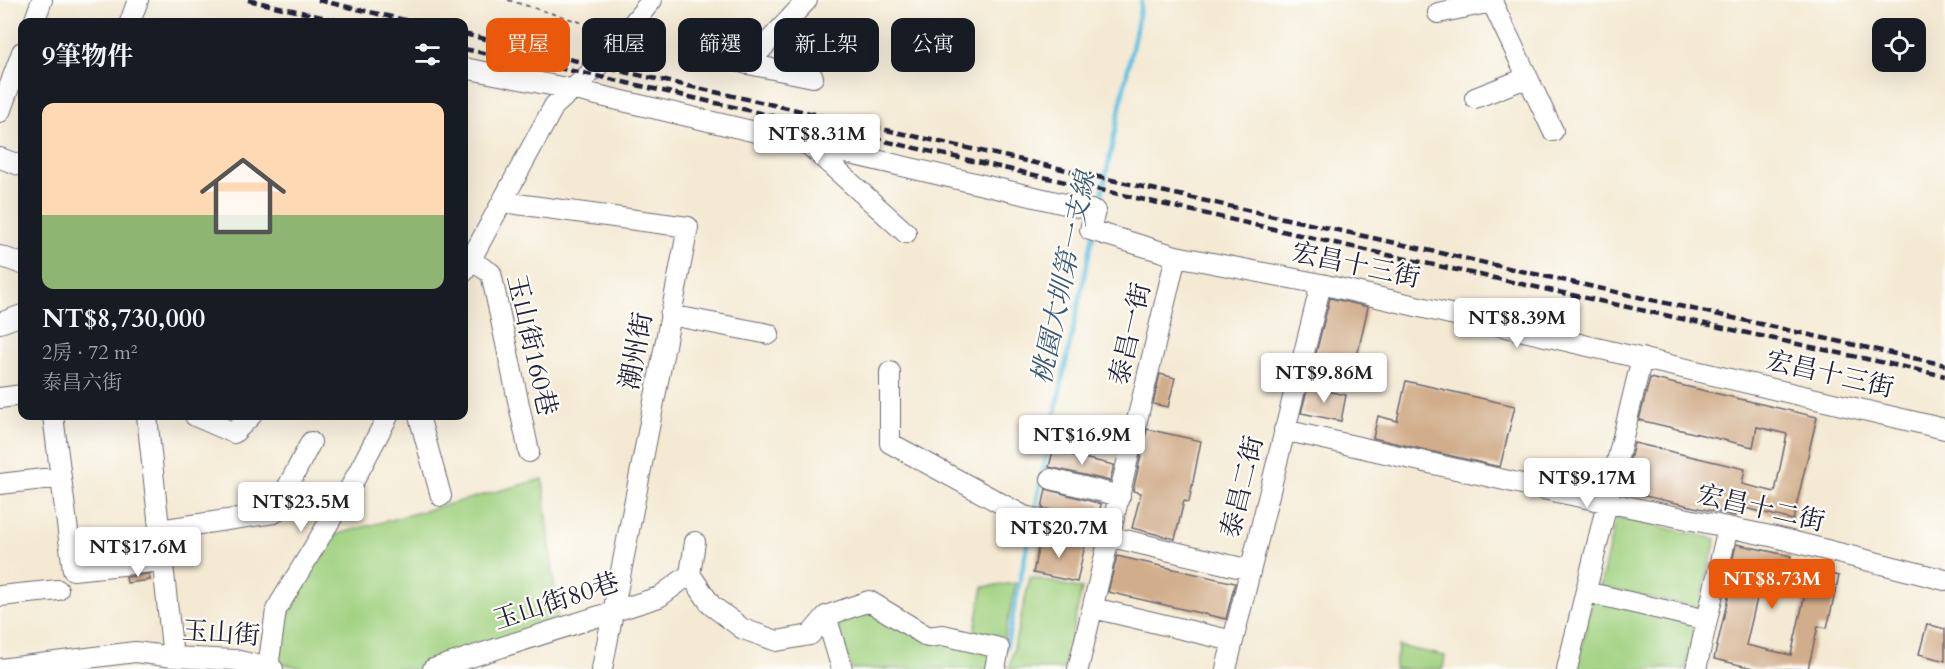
<!DOCTYPE html>
<html lang="zh-TW">
<head>
<meta charset="utf-8">
<style>
  body { margin:0; font-family:Cardo,"Noto Serif TC",serif; background:#20242c; color:#f1f3f6; height:100vh; display:flex; flex-direction:column; font-size:22px; white-space:nowrap }
  * { box-sizing:border-box; margin:0 }
  p { font-size:20px; color:#9ea1a6 }
  .icon { flex:none; width:33px; height:33px; fill:none; stroke:currentColor; stroke-width:2; stroke-linecap:round; stroke-linejoin:round }
  .map { position:relative; flex:1; overflow:hidden }
  .panel { position:absolute; left:18px; top:18px; width:450px; height:402px; display:flex; flex-direction:column; background:#171b24; border-radius:12px; box-shadow:0 6px 24px #0002 }
  .panel>* { flex:none }
  .top-card { position:absolute; left:486px; top:18px; width:570px; height:54px; display:flex; gap:12px }
  .fabs { position:absolute; left:1872px; top:18px; display:grid; gap:12px }
  .fabs a { display:grid; place-items:center; width:54px; height:54px; border-radius:12px; background:#171b24; box-shadow:0 6px 24px #0002; font-size:30px }
  .price { position:absolute; translate:-50% -51px; padding:0 14px; border-radius:6px; background:#fff; color:#222; font-size:20px; line-height:39px; filter:drop-shadow(0 2px 3px #0008) }
  .price::after { content:''; position:absolute; left:50%; top:36px; width:18px; height:14px; margin-left:-9px; background:inherit; clip-path:polygon(0 0,100% 0,50% 100%) }
  .price.current { background:#ea580c; color:#fff }
  ul { padding:0; list-style:none }
  li { display:grid; align-content:center; gap:12px; height:318px; padding:0 24px }
  li span { display:grid; place-items:center; height:186px; border-radius:12px; color:#555 }
  li>.icon { margin-inline-start:auto }
  span .icon { width:108px; height:108px; fill:#fffc; stroke-width:1 }
  li b { font-size:26px }
  h2 { display:flex; justify-content:space-between; align-items:center; height:72px; padding:0 24px; font-size:26px }
  .tag { padding:0 21px; border-radius:12px; background:#171b24; box-shadow:0 6px 24px #0002; font-size:21px; line-height:54px }
  .tag.current { background:#ea580c; color:#fff }
  .map>svg:first-child { display:block }
  .green { fill:#a0d180; stroke:#617a5e; stroke-width:1.5 }
  .lines { fill:none; stroke-linecap:round; stroke-linejoin:round }
  .stream { stroke:#63c2e1; stroke-width:4.5 }
  .building { fill:#d1ad8b }
  .minor-casing { stroke:#6c6871; stroke-width:22 }
  .path { stroke:#6c6871; stroke-width:2; stroke-dasharray:4.5 4.5; stroke-linecap:butt }
  .minor { stroke:#fff; stroke-width:20 }
  .rail { stroke:#22223b; stroke-width:4.5; stroke-dasharray:9 4.5; stroke-linecap:butt }
  .labels { text-anchor:middle; dominant-baseline:central; stroke-width:4.5; stroke-linejoin:round; paint-order:stroke }
  .street-label { font-size:26px; fill:#22223b; stroke:#fdfcf7 }
  .water-label { font-size:27px; font-style:italic; fill:#395a75; stroke:#fdfcf7 }
</style>
</head>
<body>
<div class="map">
<svg width="1945" height="669" viewBox="0 0 1945 669">
  <rect width="100%" height="100%" fill="#fdfcf7"/>
  <filter id="ink" filterUnits="userSpaceOnUse"><feTurbulence type="fractalNoise" baseFrequency=".0167" numOctaves="2"/><feDisplacementMap in="SourceGraphic" scale="12" xChannelSelector="R" yChannelSelector="G"/><feConvolveMatrix kernelMatrix="1 2 1 2 8 2 1 2 1" color-interpolation-filters="sRGB"/></filter>
  <filter id="wash" filterUnits="userSpaceOnUse"><feTurbulence type="fractalNoise" baseFrequency=".008" numOctaves="4" result="noise"/><feDisplacementMap in="SourceGraphic" scale="24" xChannelSelector="R" yChannelSelector="G"/><feGaussianBlur stdDeviation="1.35" result="paint"/><feColorMatrix in="noise" values="0 0 0 0 0 0 0 0 0 0 0 0 0 0 0 0 0 1.4 0 .05"/><feComposite in="paint" operator="in"/></filter>
  <g filter="url(#wash)">
    <rect width="100%" height="100%" fill="#f4ead4"/>
    <path class="green" d="M543 479 558 623 416 669H307L275 662 286 608 327 537Z
      M1616 517 1716 539 1699 608 1600 587Z
      M1030 577 1082 589 1064 669H1009Z
      M1016 583 1002 647 973 639 983 587Z
      M1593 599 1696 625 1686 669H1576Z
      M871 609 994 653 991 669H851L836 621Z
      M1399 646 1445 656 1443 669H1394Z"/>
    <g class="lines">
      <path class="stream" d="M1099 209 1142 0
        M1034 514 1093 235
        M1006 649 1032 522"/>
    </g>
    <g id="blocks">
      <path class="building" d="M1330 298 1368 307 1354 370 1314 361Z
        M1160 374 1175 378 1168 407 1153 404Z
        M1650 378 1817 417 1793 520 1737 506 1735 516 1622 491 1634 443 1745 469 1742 484 1775 492 1787 434 1757 427 1753 447 1639 420Z
        M1406 381 1515 406 1500 467 1373 438 1378 416 1397 421Z
        M1308 387 1346 395 1341 421 1301 413Z
        M1147 429 1201 441 1189 502 1184 501 1175 539 1132 528 1141 493 1133 491Z
        M1053 451 1114 465 1110 481 1049 467Z
        M1046 489 1101 504 1098 521 1042 508Z
        M1041 535 1085 545 1077 582 1033 573Z
        M1736 544 1791 556 1787 574 1764 569 1746 645 1791 655 1806 590 1788 586 1793 565 1839 576 1827 628 1818 626 1808 669H1757L1714 659 1736 563 1732 562Z
        M1117 556 1235 583 1226 619 1108 592Z
        M149 574 150 580 127 583 126 577Z
        M1927 624 1945 629V661L1919 654Z"/>
    </g>
  </g>
  <g filter="url(#ink)">
    <use href="#blocks" fill-opacity="0" stroke="#6c6871" stroke-width="1.5"/>
    <g class="lines">
      <g class="minor-casing">
        <path id="minor" d="M1493 0 1492 2 1553 131
          M1438 13 1492 2
          M34 22 42 0
          M130 22 138 0
          M703 52 748 64 813 77
          M748 64 807 0
          M464 68 571 89 1095 211 1090 230 1176 256 1321 284 1945 429
          M1475 98 1526 78
          M0 112 22 52
          M810 146 906 233
          M0 158 22 166
          M502 202 688 227 602 669
          M0 256 22 264
          M470 260 491 273 529 452
          M464 272 554 106 598 66 652 0
          M670 315 769 334
          M0 323 22 315
          M890 372V443L1024 516 1250 570
          M0 398 22 395
          M53 416 73 570 162 561
          M147 416 173 657
          M195 416 234 433 251 416
          M419 416 441 496
          M1284 430 1557 492 1775 537 1945 580
          M1051 479 1120 496
          M0 484 61 477
          M159 530 274 513 311 442
          M695 542 690 574 711 605 743 629 777 641 810 635 826 616 842 669
          M1586 592 1707 620
          M0 596 58 590
          M1093 608 1233 641
          M826 616 869 601 928 637 943 635 999 648 995 669
          M268 668 276 610 351 486 388 416
          M0 669 135 652 173 657 235 660 273 669
          M433 669 659 597 690 574
          M1078 669 1176 256
          M1226 669 1321 284
          M1567 669 1642 358
          M1696 669 1728 527"/>
      </g>
      <path class="path" d="M508 0 606 30"/>
      <use href="#minor" class="minor"/>
      <path class="rail" d="M248 0 344 22
        M318 0 413 22
        M464 34 598 66 1945 365
        M464 49 588 74 1388 255 1945 376"/>
    </g>
  </g>
  <g class="labels">
    <g class="street-label">
      <text transform="translate(1356 265) rotate(12)">宏昌十三街</text>
      <text transform="translate(1130 334) rotate(-77)">泰昌一街</text>
      <text transform="translate(532 345) rotate(77)">玉山街160巷</text>
      <text transform="translate(636 351) rotate(-79)">潮州街</text>
      <text transform="translate(1830 374) rotate(13)">宏昌十三街</text>
      <text transform="translate(1242 487) rotate(-76)">泰昌二街</text>
      <text transform="translate(1761 508) rotate(13)">宏昌十二街</text>
      <text transform="translate(556 601) rotate(-18)">玉山街80巷</text>
      <text transform="translate(221 633) rotate(4)">玉山街</text>
    </g>
    <g class="water-label">
      <text transform="translate(1064 278) rotate(-78)">桃園大圳第一支線</text>
    </g>
  </g>
</svg>
<div class="fabs">
<a><svg class="icon" aria-label="locate" viewBox="0 0 24 24"><circle cx="12" cy="12" r="6"/><path d="M12 2v4M12 18v4M2 12h4M18 12h4"/></svg></a>
</div>
<b class="price" style="left:817px;top:165px">NT$8.31M</b>
<b class="price" style="left:1517px;top:349px">NT$8.39M</b>
<b class="price" style="left:1324px;top:404px">NT$9.86M</b>
<b class="price" style="left:1082px;top:466px">NT$16.9M</b>
<b class="price" style="left:1587px;top:509px">NT$9.17M</b>
<b class="price" style="left:301px;top:533px">NT$23.5M</b>
<b class="price" style="left:1059px;top:559px">NT$20.7M</b>
<b class="price" style="left:138px;top:578px">NT$17.6M</b>
<b class="price current" style="left:1772px;top:610px">NT$8.73M</b>
<div class="top-card">
<a class="tag current">買屋</a>
<a class="tag">租屋</a>
<a class="tag">篩選</a>
<a class="tag">新上架</a>
<a class="tag">公寓</a>
</div>
<section class="panel">
<h2>9筆物件<svg class="icon" aria-label="filters" viewBox="0 0 24 24"><path d="M4 7h16M4 17h16"/><circle cx="9" cy="7" r="2"/><circle cx="15" cy="17" r="2"/></svg></h2>
<ul>
<li><span style="background:linear-gradient(#ffd9b3 60%,#8fb573 0)"><svg class="icon" aria-label="home" viewBox="0 0 24 24"><path d="M3 11l9-7 9 7M6 9v11h12V9"/></svg></span><div><b>NT$8,730,000</b><p>2房 · 72 m²</p><p>泰昌六街</p></div></li>
</ul>
</section>
</div>
</body>
</html>
